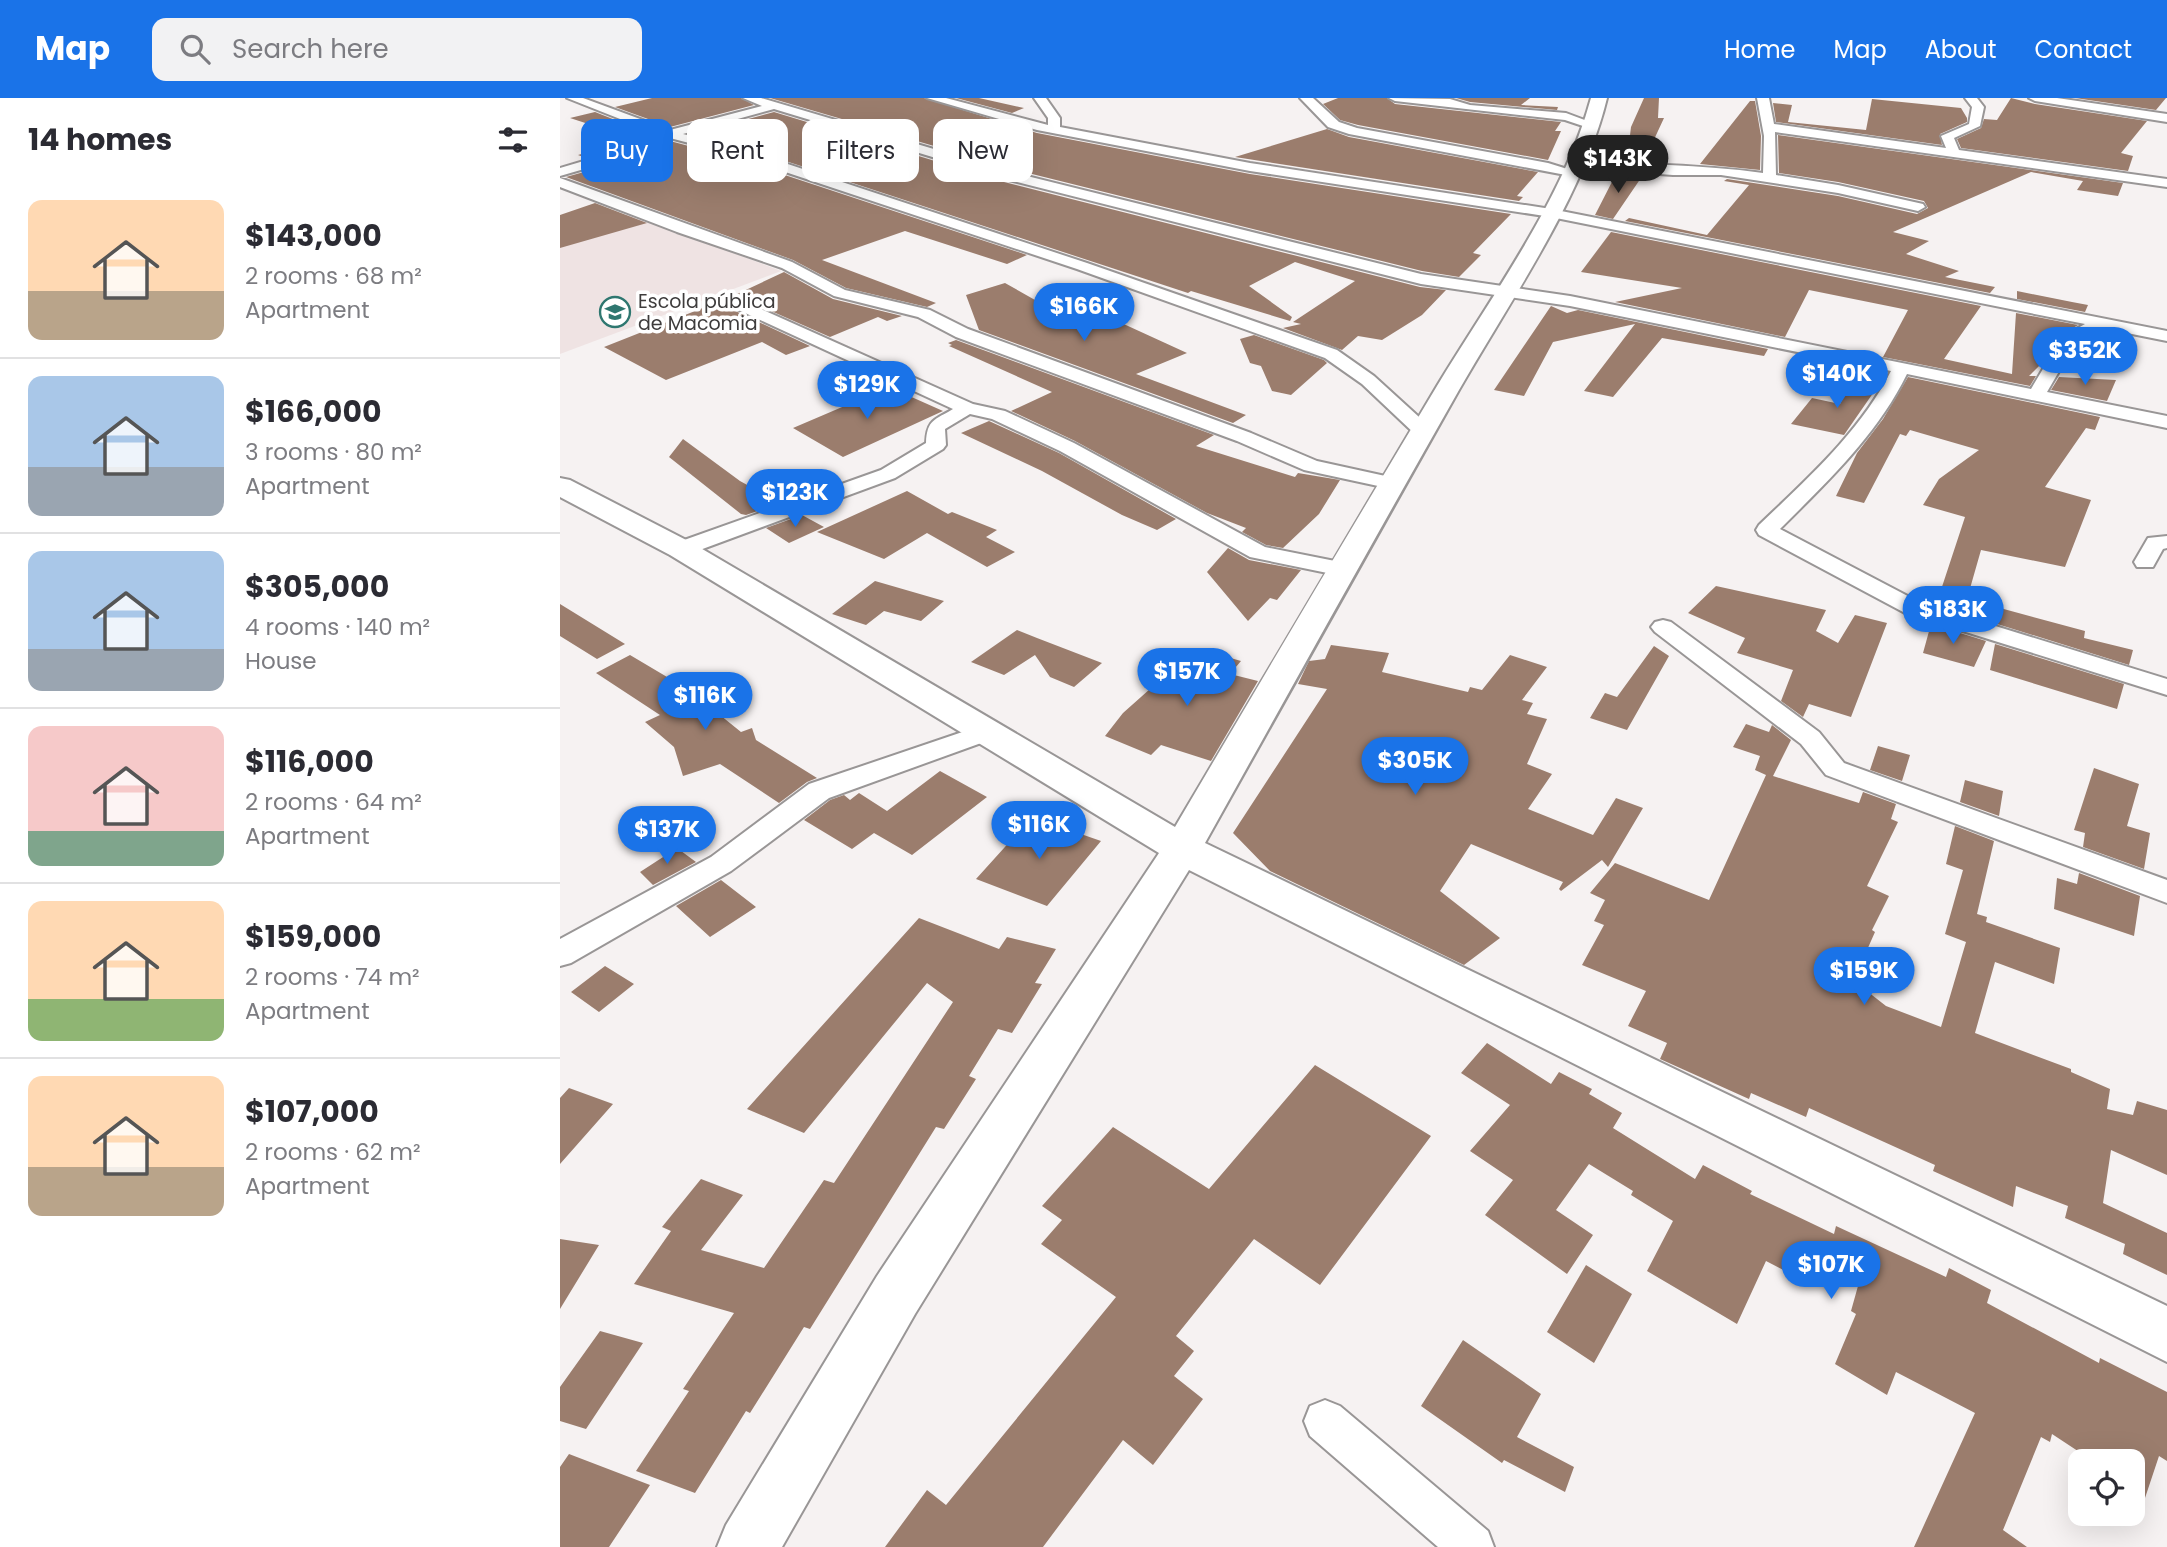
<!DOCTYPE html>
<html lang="en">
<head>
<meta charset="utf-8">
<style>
  body { margin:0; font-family:Poppins,sans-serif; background:#f2f2f3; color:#2b2b33; height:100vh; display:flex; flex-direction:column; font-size:26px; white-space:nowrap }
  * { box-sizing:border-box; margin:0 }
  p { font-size:23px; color:#7c7c81 }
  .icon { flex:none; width:38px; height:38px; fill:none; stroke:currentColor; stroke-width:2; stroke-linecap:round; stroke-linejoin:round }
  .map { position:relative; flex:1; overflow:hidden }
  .side { display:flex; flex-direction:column; background:#fff; width:560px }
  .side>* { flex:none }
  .top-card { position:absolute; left:21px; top:21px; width:665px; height:63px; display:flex; gap:14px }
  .fabs { position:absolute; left:1508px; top:1351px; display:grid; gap:14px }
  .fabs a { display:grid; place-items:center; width:77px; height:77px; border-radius:14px; background:#fff; box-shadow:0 7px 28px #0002; font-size:35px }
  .price { position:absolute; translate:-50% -60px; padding:0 16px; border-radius:24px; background:#1a73e8; color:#fff; font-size:23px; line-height:46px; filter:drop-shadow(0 2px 4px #0008) }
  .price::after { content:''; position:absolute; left:50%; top:42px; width:21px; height:16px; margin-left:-10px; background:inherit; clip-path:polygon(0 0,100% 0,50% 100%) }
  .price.on { background:#222; color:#fff }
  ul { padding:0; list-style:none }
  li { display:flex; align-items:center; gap:21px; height:175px; padding:0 28px }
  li+li { border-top:2px solid #e1e1e2 }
  li span { display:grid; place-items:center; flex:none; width:196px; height:140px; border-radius:14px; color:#555 }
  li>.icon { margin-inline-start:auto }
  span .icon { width:84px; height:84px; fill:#fffc; stroke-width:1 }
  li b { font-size:30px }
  h2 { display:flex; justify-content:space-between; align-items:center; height:84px; padding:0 28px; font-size:30px }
  .chip { padding:0 24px; border-radius:14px; background:#fff; box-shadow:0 7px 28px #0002; font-size:24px; line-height:63px }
  .chip.on { background:#1a73e8; color:#fff }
  header { display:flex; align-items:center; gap:42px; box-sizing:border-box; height:98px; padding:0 35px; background:#1a73e8; color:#fff }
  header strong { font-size:33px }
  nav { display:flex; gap:38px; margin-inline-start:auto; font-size:24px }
  .search { width:490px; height:63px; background:#f2f2f3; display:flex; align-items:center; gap:18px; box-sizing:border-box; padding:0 24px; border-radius:14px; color:#7c7c81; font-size:26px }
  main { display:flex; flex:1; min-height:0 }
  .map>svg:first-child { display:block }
  .built { fill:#efe3e3 }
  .building { fill:#9b7d6d }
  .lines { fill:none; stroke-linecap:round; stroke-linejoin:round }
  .street-casing { stroke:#999696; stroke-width:4 }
  .secondary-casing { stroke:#999696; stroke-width:4 }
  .street { fill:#fff; fill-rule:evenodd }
  .secondary { fill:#fff; fill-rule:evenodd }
  .labels { text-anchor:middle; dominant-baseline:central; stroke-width:7; stroke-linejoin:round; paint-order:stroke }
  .far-poi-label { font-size:19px; fill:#3e3c3c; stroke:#fff; text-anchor:start }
</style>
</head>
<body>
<header>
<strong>Map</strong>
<div class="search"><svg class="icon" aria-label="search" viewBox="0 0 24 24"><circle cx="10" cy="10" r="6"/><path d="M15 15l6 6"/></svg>Search here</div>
<nav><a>Home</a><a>Map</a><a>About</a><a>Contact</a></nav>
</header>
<main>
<section class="side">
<h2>14 homes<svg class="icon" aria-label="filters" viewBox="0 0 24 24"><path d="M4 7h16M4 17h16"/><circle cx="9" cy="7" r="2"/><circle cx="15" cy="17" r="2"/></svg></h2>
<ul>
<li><span style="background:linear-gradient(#ffd9b3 65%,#b9a48a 0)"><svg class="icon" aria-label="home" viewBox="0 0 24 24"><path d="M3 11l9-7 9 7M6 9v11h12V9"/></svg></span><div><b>$143,000</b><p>2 rooms · 68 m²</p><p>Apartment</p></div></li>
<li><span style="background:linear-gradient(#a9c7e8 65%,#9aa5b1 0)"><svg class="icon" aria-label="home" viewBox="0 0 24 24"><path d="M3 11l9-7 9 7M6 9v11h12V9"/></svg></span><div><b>$166,000</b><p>3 rooms · 80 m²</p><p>Apartment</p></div></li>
<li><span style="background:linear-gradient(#a9c7e8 70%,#9aa5b1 0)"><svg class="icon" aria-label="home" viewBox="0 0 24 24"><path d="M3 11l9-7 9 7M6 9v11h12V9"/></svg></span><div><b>$305,000</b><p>4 rooms · 140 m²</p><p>House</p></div></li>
<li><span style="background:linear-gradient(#f6c9c9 75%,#7fa58c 0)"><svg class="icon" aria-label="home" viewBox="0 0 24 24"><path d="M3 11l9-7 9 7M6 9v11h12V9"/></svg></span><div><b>$116,000</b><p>2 rooms · 64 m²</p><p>Apartment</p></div></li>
<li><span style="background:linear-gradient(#ffd9b3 70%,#8fb573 0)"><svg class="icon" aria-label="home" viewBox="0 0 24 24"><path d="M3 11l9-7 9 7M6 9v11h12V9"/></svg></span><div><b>$159,000</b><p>2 rooms · 74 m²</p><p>Apartment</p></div></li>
<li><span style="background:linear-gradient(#ffd9b3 65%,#b9a48a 0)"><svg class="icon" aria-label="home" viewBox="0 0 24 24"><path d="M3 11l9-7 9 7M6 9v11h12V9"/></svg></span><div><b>$107,000</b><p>2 rooms · 62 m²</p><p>Apartment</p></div></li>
</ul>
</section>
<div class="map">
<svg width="1607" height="1449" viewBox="0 0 1607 1449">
  <rect width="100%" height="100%" fill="#f6f2f2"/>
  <path class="built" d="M71 116 221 173 0 256V136Z"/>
  <path class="building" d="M92 0H181L194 7 110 29 55 9Z
    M210 0H364L477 35 690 76 951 116 913 155 921 157 899 179 862 173 456 72Z
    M396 0H419L464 10 452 15Z
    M778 0H827L835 6 1001 24 995 33H1001L988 62 798 27 780 22 763 6Z
    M896 0H970L961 7 998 9 997 12 910 4Z
    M1084 0H1099L1098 20H1104L1091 48 1069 46 1071 29Z
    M1451 0 1475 6 1587 23 1561 55 1573 58 1568 73 1401 50 1397 41 1421 30 1424 21 1437 22Z
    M1515 0H1606L1596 12Z
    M1312 1 1401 10 1407 20V24L1380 36 1382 47 1216 24 1213 5 1232 7 1228 24 1306 32Z
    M1190 3H1195L1201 38 1200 72 1140 66Z
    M35 14 91 36 26 60 18 57 35 52 21 48 62 37 10 20Z
    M214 14 444 84 860 189 886 192 862 217 822 242 798 238 782 252 723 230 741 226 733 224 795 183 735 164 689 188 732 219 730 223 631 193 628 195 180 48 133 36Z
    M767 31 789 39 978 74 957 98 963 99 959 103 675 59Z
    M1218 37 1563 85 1558 98 1517 92 1523 83 1471 74 1333 134 1369 143 1346 156 1399 173 1385 179 1435 189 1430 195 1065 123 1069 120 1147 137 1189 87 1164 83 1167 81 1278 98 1357 116 1368 110 1364 103 1278 84 1219 75Z
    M110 43 170 59 467 157 447 166 345 133 262 162 376 205 367 209 286 190 233 162 6 79 49 67Z
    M1067 53 1098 55 1092 64 1063 62Z
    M1056 76 1083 77 1053 121 1035 117Z
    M35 105 87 125 0 150V117Z
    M1051 134 1421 208 1384 261 1452 276 1456 215 1518 227 1500 238 1486 261 1469 278H1476L1470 288 1323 259 1348 212 1249 192 1225 239 1055 204 1122 190 1021 174Z
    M224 174 273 201 342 218 327 223 318 219 270 239 175 197Z
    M445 185 521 228 544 217 627 255 576 276 686 317 673 325 419 232 406 197Z
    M1457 193 1512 204 1528 207 1525 214 1457 201Z
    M168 200 163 203 167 209 250 248 226 257 202 244 106 282 44 249Z
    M991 208 1007 215 1018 212 1208 251 1204 258 1102 240 1053 299 1024 293 1075 226 993 244 964 298 934 292Z
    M694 237 764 262 767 265 731 297 712 293 701 268 690 265 680 241Z
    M396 242 654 337 636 348 735 379 738 375 780 382 759 416 723 450 706 447 682 434 686 430 647 415 515 343 451 313 492 294 389 248 392 247 388 245Z
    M1316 273 1327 275 1284 337 1231 326 1252 300 1280 306 1287 292 1305 295Z
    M1348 279 1540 319 1535 332 1526 330 1485 389 1531 402 1505 469 1421 452 1407 501 1525 533 1524 540 1573 552 1569 567 1376 507 1405 419 1363 407 1379 381 1419 352 1350 332 1346 338 1340 336 1304 405 1276 398 1297 355 1323 321Z
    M1499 279 1556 282 1547 303 1491 292Z
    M329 289 383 313 283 359 233 330Z
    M429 323 499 355 616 421 597 432 562 417 482 373 401 335Z
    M123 341 180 383 220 405 186 417 181 416 109 359Z
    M347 393 388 416 392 414 437 432 426 439 455 454 427 469 367 435 324 461 257 434Z
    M242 417 264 429 229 445 206 430Z
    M668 450 689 462 741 472 717 502 710 500 688 523 647 474Z
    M315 483 384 503 361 523 324 513 306 527 272 516Z
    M1156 488 1266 512 1256 533 1278 545 1295 517 1327 525 1291 619 1249 606 1243 619 1221 603 1233 572 1177 555 1185 540 1128 515Z
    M0 506 65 546 37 561 0 538Z
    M1371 526 1426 543 1414 569 1363 555Z
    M457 532 477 540 542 565 514 589 490 579 475 557 444 577 411 564Z
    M1435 546 1564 586 1557 611 1430 572Z
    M771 547 829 555 822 574 908 594 910 589 922 592 950 557 987 569 962 602 973 605 967 616 987 621 967 666 992 676 968 711 1033 737 1056 700 1083 710 1048 769 1042 762 1001 793 999 791 1003 784 911 746 880 793 940 840 904 867 710 773 673 735 767 591 738 586 749 563 765 561Z
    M1094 548 1109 558 1067 632 1030 620 1045 595 1057 599Z
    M636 550 681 563 670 576 698 583 651 663 601 647 591 657 545 638 563 615Z
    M70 557 129 592 181 634 192 630 196 642 257 680 247 684 219 705 160 666 123 678 114 649 85 624 100 617 36 575Z
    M1186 626 1209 634 1212 627 1231 642 1213 678 1299 705 1303 694 1336 706 1331 721 1338 724 1307 788 1329 798 1312 832 1315 834 1299 870 1309 874 1303 890 1326 908 1381 929 1406 844 1385 836 1403 772 1386 766 1395 728 1434 743 1417 816 1427 819 1426 824 1500 850 1494 886 1435 864 1415 935 1511 971V974L1550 991 1547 1011 1573 1017 1577 1003 1607 1012V1077L1551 1052 1543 1105 1607 1135V1177L1563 1156 1565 1146 1505 1120 1508 1108 1456 1088 1453 1109 1373 1073 1375 1067 1249 1010 1246 1019 1191 995 1189 1001 1100 961 1107 945 1068 928 1086 893 1022 867 1044 827 1034 823 1045 802 1030 795 1055 765 1149 802 1206 677 1195 672 1200 658 1173 649Z
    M1318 648 1350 657 1342 683 1310 672Z
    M1534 670 1579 686 1567 728 1590 735 1584 771 1523 749 1525 735 1514 732Z
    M380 673 427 699 352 757 314 735 292 751 244 722 270 702 284 697 290 702 299 695 327 713Z
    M1405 682 1443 693 1439 718 1400 704Z
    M472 719 541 743 487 808 416 781Z
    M117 750 136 764 93 787 80 774Z
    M1519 775 1580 798 1574 838 1494 811 1497 780 1517 786Z
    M161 782 196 809 150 839 116 808Z
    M359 820 439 851 447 839 496 851 475 885 482 886 452 935 438 931 409 978 416 981 384 1031 376 1029 250 1231 244 1229 190 1315 186 1313 135 1395 76 1373 129 1293 123 1291 174 1215 74 1186 111 1133 102 1129 141 1081 183 1097 141 1152 204 1170 264 1082 274 1085 393 904 367 885 244 1035 187 1011Z
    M45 868 74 886 39 914 11 894Z
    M927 945 991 986 999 974 1032 991 1029 996 1062 1015 1053 1030 1135 1081 1143 1067 1192 1093 1190 1096 1274 1136 1276 1128 1386 1179 1389 1170 1431 1192 1427 1205 1539 1265 1540 1260 1607 1294V1363L1599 1358 1578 1421 1573 1420V1363H1533L1492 1336 1490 1344 1481 1339 1443 1432 1467 1449H1354L1415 1315 1336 1274 1327 1297 1275 1266 1296 1216 1291 1213 1298 1188 1251 1165 1245 1183 1206 1163 1177 1226 1087 1173 1113 1123 1071 1097 1073 1093 1029 1066 996 1112 1033 1137 1007 1176 925 1117 953 1082 910 1053 950 1007 901 975Z
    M755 967 871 1038 760 1187 694 1141 616 1238 634 1253 614 1278 643 1301 593 1367 563 1342 483 1449H325L367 1392 386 1407 556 1199 481 1146 502 1122 482 1108 553 1029 649 1091Z
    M9 990 53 1006 0 1066V1000Z
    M0 1141 39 1147 0 1211Z
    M1026 1167 1072 1196 1034 1265 987 1234Z
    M40 1233 83 1245 26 1331 0 1323V1289Z
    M903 1242 981 1296 957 1339 1014 1369 1005 1394 944 1362 942 1365 861 1308Z
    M9 1356 90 1387 49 1449H0V1369Z"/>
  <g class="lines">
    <g class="street-casing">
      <path id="street" d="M7 0H23L110 32 202 8 183 0H201L455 75 861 176 1010 198 1471 291 1502 239 1525 226 991 119 690 73 477 32 367 0H386L488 27V20L474 0H486L500 20V29L690 65 991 111 1607 233V243L1542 230 1515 246 1487 294 1607 318V330L1347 276C1317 337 1267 384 1220 431L1361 505 1607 581V597L1345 515 1199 437 1196 432 1199 427C1248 380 1300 334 1331 273L1010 208 861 186 445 81 214 11 123 36 179 50 527 165 777 252 814 278 870 329 872 333 863 339 856 337 802 286 765 260 517 171 171 56 110 40 62 60 0 78V70L54 54 98 36Z
        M740 0H753L779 24 797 30 988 65 1017 74 1011 78 789 36 768 29Z
        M829 0 890 1 910 7 1006 15 1038 27 1032 31 1005 22 835 3Z
        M1197 0H1209L1214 26 1386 50 1381 38 1409 26 1412 9 1405 0H1417L1424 9 1420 28 1394 40 1399 52 1607 81V89L1215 34 1216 77 1278 87 1363 106 1365 109 1358 113 1278 95 1161 77H1113L1015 70 1009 66 1015 62C1077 67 1141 66 1203 75L1204 38Z
        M1469 0H1497L1607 16V24L1475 3Z
        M0 80 232 164 285 192 370 212 408 231 691 335 757 363 839 381 842 385 839 389 832 391 744 372 677 343 396 239 358 219 274 198 222 170 117 134 0 89Z
        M174 199 413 306 445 313 514 345 705 449 790 466 793 471 790 476 782 478 690 459 500 353 432 321 410 316 385 331 386 347 383 351 335 380 129 456H113L110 451 113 446 321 372 366 345C367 321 375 322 393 311L168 207 166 204Z
        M1607 438V450L1603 451 1593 469H1577L1574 464 1588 440Z
        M1103 522 1111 524 1259 634 1284 665 1607 782V805L1266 677 1241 646 1095 534 1091 529 1095 524Z
        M426 626 435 628 439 634 435 640 269 700 171 773 11 865 0 868V841L151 759 249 686Z
        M765 1302 780 1308 928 1433 934 1449H878L750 1338 744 1323 750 1308Z"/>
    </g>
    <g class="secondary-casing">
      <path id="secondary" d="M1031 0H1047C1023 99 950 203 899 292 813 443 729 594 645 745L1607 1208V1264L629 772 355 1216 222 1449H157L166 1427 317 1178 599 755 110 457 0 399V380L10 382 132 445 615 729C702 581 789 434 877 288 931 199 1004 100 1031 0Z"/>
    </g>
    <use href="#street" class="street"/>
    <use href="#secondary" class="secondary"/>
  </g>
  <defs>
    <g id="school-ring" transform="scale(1.575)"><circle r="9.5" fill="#fff" stroke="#2f7770" stroke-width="1.5"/><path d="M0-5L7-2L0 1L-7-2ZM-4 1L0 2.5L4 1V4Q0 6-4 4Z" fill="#2f7770"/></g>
  </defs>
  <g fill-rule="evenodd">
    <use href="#school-ring" x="55" y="214"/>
  </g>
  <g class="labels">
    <g class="far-poi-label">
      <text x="78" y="203">Escola pública<tspan x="78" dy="22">de Macomia</tspan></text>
    </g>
  </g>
</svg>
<div class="fabs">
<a><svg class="icon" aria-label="locate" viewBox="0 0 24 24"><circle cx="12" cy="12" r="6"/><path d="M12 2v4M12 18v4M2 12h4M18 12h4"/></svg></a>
</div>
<b class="price on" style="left:1058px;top:97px">$143K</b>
<b class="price" style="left:524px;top:245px">$166K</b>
<b class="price" style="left:1525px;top:289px">$352K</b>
<b class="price" style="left:1277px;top:312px">$140K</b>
<b class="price" style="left:307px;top:323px">$129K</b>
<b class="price" style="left:235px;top:431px">$123K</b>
<b class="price" style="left:1393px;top:548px">$183K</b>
<b class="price" style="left:627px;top:610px">$157K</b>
<b class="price" style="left:145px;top:634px">$116K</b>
<b class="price" style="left:855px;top:699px">$305K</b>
<b class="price" style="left:479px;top:763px">$116K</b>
<b class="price" style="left:107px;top:768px">$137K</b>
<b class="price" style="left:1304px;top:909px">$159K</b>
<b class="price" style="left:1271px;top:1203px">$107K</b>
<div class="top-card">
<a class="chip on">Buy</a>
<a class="chip">Rent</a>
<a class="chip">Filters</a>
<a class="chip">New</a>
</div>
</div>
</main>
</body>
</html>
